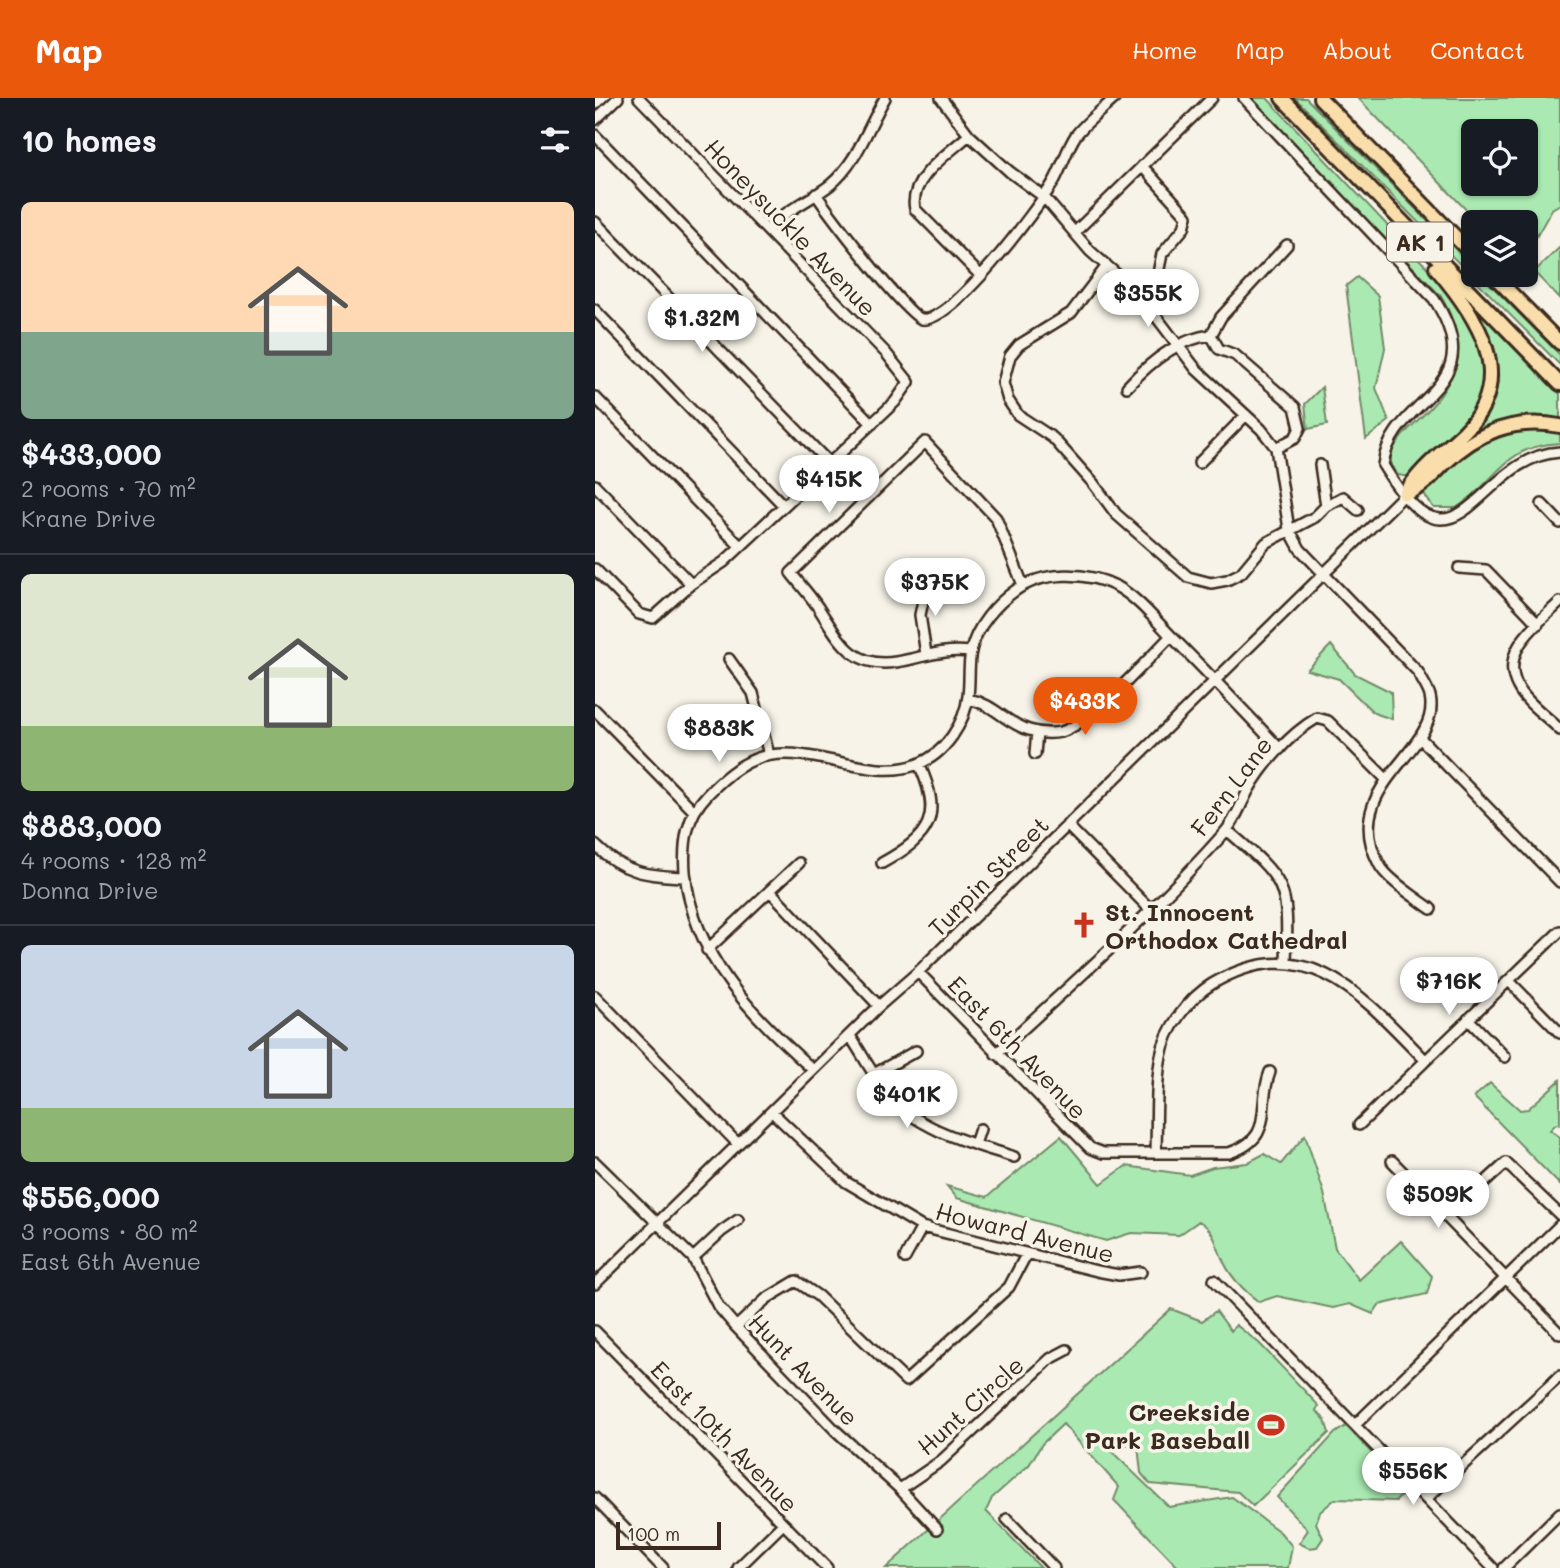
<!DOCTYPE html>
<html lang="en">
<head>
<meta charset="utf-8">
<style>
  body { margin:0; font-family:Mali,sans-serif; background:#20242c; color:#f1f3f6; height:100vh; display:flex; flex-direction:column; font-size:26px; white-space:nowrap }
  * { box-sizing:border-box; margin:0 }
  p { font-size:23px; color:#9ea1a6 }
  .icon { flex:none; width:38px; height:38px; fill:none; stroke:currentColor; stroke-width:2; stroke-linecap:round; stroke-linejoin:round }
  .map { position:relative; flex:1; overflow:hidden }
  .sheet { display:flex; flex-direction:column; background:#171b24; width:595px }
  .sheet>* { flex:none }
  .controls { position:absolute; left:866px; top:21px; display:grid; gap:14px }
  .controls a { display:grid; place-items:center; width:77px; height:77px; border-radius:10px; background:#171b24; box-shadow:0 2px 5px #0004; font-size:35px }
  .scale { position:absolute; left:21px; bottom:18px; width:105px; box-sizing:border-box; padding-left:7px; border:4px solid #3b2a1e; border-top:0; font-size:19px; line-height:24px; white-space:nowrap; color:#3b2a1e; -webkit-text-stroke:5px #f7f3e8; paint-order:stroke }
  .price { position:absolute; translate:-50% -60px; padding:0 16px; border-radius:24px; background:#fff; color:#222; font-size:23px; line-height:46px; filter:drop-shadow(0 2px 4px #0008) }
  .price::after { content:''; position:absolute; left:50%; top:42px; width:21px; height:16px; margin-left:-10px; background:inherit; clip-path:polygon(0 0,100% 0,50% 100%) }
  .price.on { background:#ea580c; color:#fff }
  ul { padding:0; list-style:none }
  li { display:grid; align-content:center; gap:14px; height:371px; padding:0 21px }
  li+li { border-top:2px solid #363941 }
  li span { display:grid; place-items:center; height:217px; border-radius:10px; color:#555 }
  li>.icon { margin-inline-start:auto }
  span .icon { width:126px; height:126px; fill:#fffc; stroke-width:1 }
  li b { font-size:30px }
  h2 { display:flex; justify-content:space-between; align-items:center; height:84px; padding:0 21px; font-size:30px }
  header { display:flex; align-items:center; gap:42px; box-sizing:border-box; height:98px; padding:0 35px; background:#ea580c; color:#fff }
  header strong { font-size:33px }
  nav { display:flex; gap:38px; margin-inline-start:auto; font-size:24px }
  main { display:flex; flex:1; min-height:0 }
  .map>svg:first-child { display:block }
  .green { fill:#aaeab2; stroke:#728a68; stroke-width:2; fill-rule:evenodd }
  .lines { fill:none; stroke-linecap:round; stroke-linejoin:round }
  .minor-casing { stroke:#3b2a1e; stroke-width:14 }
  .highway-casing { stroke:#3b2a1e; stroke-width:18 }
  .minor { stroke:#f7f3e8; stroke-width:9 }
  .highway { stroke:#f9deab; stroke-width:12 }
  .labels { text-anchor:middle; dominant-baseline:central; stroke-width:7; stroke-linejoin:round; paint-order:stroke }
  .shield { fill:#f7f3e8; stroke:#73665b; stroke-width:2 }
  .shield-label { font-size:23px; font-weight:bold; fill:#3b2a1e }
  .street-label { font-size:24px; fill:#3b2a1e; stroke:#f7f3e8 }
  .poi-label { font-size:24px; font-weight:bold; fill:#3b2a1e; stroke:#f7f3e8; text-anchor:start }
</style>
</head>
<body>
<header>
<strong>Map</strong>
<nav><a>Home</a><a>Map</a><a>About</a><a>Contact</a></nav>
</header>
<main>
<section class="sheet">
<h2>10 homes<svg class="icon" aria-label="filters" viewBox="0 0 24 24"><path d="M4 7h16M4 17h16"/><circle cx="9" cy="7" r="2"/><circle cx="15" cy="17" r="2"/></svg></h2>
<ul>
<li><span style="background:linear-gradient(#ffd9b3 60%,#7fa58c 0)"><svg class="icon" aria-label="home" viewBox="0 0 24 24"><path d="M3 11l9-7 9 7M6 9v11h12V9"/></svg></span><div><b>$433,000</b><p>2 rooms · 70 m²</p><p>Krane Drive</p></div></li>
<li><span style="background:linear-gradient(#dfe7d0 70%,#8fb573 0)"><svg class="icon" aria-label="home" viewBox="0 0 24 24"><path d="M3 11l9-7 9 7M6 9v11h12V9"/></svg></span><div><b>$883,000</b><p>4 rooms · 128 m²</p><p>Donna Drive</p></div></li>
<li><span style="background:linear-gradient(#c9d6e8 75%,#8fb573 0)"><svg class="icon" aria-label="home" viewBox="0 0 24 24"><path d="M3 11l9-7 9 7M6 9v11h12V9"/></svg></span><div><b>$556,000</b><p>3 rooms · 80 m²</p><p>East 6th Avenue</p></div></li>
</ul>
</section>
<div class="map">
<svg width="965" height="1470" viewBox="0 0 965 1470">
  <rect width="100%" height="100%" fill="#f7f3e8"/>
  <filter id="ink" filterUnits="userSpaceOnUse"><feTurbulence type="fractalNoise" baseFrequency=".0143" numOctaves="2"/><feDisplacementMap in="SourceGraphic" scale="14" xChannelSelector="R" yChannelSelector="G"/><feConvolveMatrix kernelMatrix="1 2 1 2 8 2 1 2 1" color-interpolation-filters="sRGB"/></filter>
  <g filter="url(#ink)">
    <path class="green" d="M654 0H672L843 181C873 216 905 267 880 313 868 335 833 361 815 379L803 377 796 366V354C806 336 821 325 835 310 868 274 871 238 845 197Z
      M700 0H711L878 169V177H886L965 257V267Z
      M763 0H965V106L957 111 931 157V124H883ZM878 33H931V86H878Z
      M965 149V201L939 174Z
      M762 179 783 198 790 250 781 290 794 323 771 341 751 188Z
      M877 206 965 296V321C926 312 894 327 862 348 910 290 913 274 877 206Z
      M727 289 732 327 713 331 710 306Z
      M928 330 965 335V345C906 348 903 384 861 410H839L828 395 831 389C863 360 885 340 928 330Z
      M736 547 760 576 796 594 797 621 779 615 744 581 712 572Z
      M965 982V1027L961 1026 955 1032 965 1039V1087L879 999 895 985 925 1012 933 1011Z
      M710 1037 729 1095 740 1150 764 1182 806 1143 837 1178 832 1196 784 1207 778 1216 755 1206 738 1210 682 1198 664 1204C649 1193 634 1177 627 1160 620 1144 620 1133 604 1123L584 1137 536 1135 511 1143 362 1100 352 1088 392 1099 466 1038 506 1086 531 1068 595 1077 618 1069 652 1065 669 1056 686 1066Z
      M576 1211 607 1223 621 1213 636 1233 641 1227 664 1245 724 1308 721 1312 730 1322 734 1335 658 1408 643 1394 555 1386 546 1375 542 1339 541 1346 510 1347 574 1409 637 1399 685 1434 697 1448 693 1470H584L519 1402 524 1389 468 1326 447 1346 434 1367 397 1400 391 1413 446 1470H291Z
      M751 1328 812 1392 801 1403 740 1401 725 1414 721 1425 728 1440 722 1449 714 1450 704 1445 713 1432 682 1399 740 1335Z"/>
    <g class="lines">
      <g class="minor-casing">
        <path id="minor" d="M346 0 374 37 415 74 449 99 495 153 544 196 601 271 666 331 681 350 694 431 705 451 823 574C826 581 833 590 835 598 848 653 742 687 784 766 791 781 823 801 836 811
          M649 0 839 201C899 293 796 298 788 367 864 494 881 358 965 354
          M0 22 23 0
          M0 37 277 326
          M374 37C354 55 313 81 320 111L386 178
          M547 68 592 118 589 130 567 156 561 185 548 201
          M221 96C233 114 313 219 327 221 356 227 442 111 458 85 467 70 471 52 481 37 492 23 507 12 520 0
          M189 117C204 106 221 98 235 87 262 65 273 29 290 0
          M0 124 235 366
          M480 134 617 0
          M511 169 476 215 424 247 415 258 408 285 413 302 423 317 458 340 498 385 521 416 593 479 616 485 632 482 646 475 671 445 720 419 731 408 725 367
          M0 212 189 408
          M616 237 624 251 640 257 700 309 705 330 700 340 681 350
          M532 289C554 265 582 241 616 237L626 219 692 147
          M0 299 145 448
          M604 365 651 317
          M0 387 96 486
          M947 406 965 425
          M731 408 748 399 763 412
          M864 470 891 472 943 526
          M0 471 44 516 58 520 96 486 129 464 300 304 314 284 291 255 44 0
          M965 504C943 526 903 553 923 589 931 605 953 619 965 632
          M376 554C343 551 331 559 301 564 259 571 245 543 226 514 218 500 206 488 196 475L330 344 401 420 428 487
          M331 556 325 517 332 484
          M134 561 158 595 174 657
          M373 601C400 606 410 625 434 632 444 635 457 636 466 634 495 626 553 561 576 538
          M0 612 98 712
          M825 640 965 784
          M440 656 442 634
          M472 727 555 811
          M632 732C691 783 694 785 691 863
          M0 747C28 775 53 778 91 779
          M287 765C336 738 348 718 324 666
          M175 793 284 908
          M112 852 204 765
          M323 874 495 1050 508 1055H634C682 1039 661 1010 675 974
          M915 884 965 935
          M0 898 143 1046
          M873 921 910 959
          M255 938C268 957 279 980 294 997 322 1032 379 1046 419 1059
          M401 956C478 884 560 814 630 734 640 723 646 706 653 693 668 666 695 636 722 620L733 623 791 681
          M218 972C158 917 98 860 90 774 88 745 91 719 112 697 128 680 151 660 176 657 224 650 277 684 323 666 350 656 370 625 373 598 375 583 373 568 376 553 381 529 401 506 421 492 449 473 490 473 521 488 543 500 560 522 578 540 614 576 650 614 685 651
          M281 975 321 953
          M177 1014 251 1084 327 1129 502 1173 524 1177 546 1174
          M764 1027 965 833
          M380 1046 385 1031
          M561 1054C562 1023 560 989 566 958 571 930 594 900 617 886 711 830 768 898 830 962
          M797 1063 965 1236
          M0 1064 98 1160 123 1208 141 1229 240 1332 305 1391 342 1431
          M852 1119 911 1065 965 1117
          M98 1160 127 1133 143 1122
          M310 1160 327 1129
          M619 1182 898 1470
          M0 1186 284 908 323 874 810 396
          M141 1229 171 1201 201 1183 223 1198 311 1283 414 1189 431 1157
          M0 1233 232 1470
          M760 1327 965 1127
          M305 1391 346 1363 455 1261 472 1252
          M0 1400 68 1470
          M831 1401 965 1278
          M412 1421 459 1470
          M143 1470 188 1426
          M909 1470 965 1415"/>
      </g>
      <g class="highway-casing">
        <path id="highway" d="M687 0 965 286
          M725 0 878 157
          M898 177 965 245
          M810 396C823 372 849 353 869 334 924 279 881 217 841 170
          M810 396C826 391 837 378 849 366 882 334 919 319 965 328"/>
      </g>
      <use href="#minor" class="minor"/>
      <use href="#highway" class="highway"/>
    </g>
  </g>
  <defs>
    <g id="church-bare" transform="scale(2.1)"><path d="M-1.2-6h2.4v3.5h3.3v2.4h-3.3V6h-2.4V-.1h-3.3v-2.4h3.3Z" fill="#c8321e" stroke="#f7f3e8" stroke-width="2.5" paint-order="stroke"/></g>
    <g id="stadium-bare" transform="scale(2.1)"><path d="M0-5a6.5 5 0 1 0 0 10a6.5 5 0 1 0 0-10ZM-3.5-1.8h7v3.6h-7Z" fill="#c8321e" stroke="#f7f3e8" stroke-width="2.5" paint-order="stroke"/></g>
  </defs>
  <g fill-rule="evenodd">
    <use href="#church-bare" x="489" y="827"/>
    <use href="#stadium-bare" x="676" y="1327"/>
  </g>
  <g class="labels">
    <rect class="shield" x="792" y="124.5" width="66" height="39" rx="5"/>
    <g class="shield-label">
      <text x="825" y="144">AK 1</text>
    </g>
    <g class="street-label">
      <text transform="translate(196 129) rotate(46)">Honeysuckle Avenue</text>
      <text transform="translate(636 688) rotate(-53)">Fern Lane</text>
      <text transform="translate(393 778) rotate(-45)">Turpin Street</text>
      <text transform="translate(423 949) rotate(46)">East 6th Avenue</text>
      <text transform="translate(430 1134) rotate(14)">Howard Avenue</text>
      <text transform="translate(209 1271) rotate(46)">Hunt Avenue</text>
      <text transform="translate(375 1307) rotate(-42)">Hunt Circle</text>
      <text transform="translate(130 1338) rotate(46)">East 10th Avenue</text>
    </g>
    <g class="poi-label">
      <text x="510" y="813">St. Innocent<tspan x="510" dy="28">Orthodox Cathedral</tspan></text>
      <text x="655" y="1313" text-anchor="end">Creekside<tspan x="655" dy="28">Park Baseball</tspan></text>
    </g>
  </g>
</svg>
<div class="controls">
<a><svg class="icon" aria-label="locate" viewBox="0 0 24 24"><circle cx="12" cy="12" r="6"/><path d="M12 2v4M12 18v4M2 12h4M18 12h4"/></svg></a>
<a><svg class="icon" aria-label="layers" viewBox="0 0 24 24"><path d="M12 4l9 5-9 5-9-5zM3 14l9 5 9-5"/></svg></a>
</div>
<div class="scale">100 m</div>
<b class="price" style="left:553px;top:231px">$355K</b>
<b class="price" style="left:107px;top:256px">$1.32M</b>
<b class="price" style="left:234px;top:417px">$415K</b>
<b class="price" style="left:340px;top:520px">$375K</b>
<b class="price on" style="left:490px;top:639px">$433K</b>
<b class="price" style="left:124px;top:666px">$883K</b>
<b class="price" style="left:854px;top:919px">$716K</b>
<b class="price" style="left:312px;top:1032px">$401K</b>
<b class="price" style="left:843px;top:1132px">$509K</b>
<b class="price" style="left:818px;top:1409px">$556K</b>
</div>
</main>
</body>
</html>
